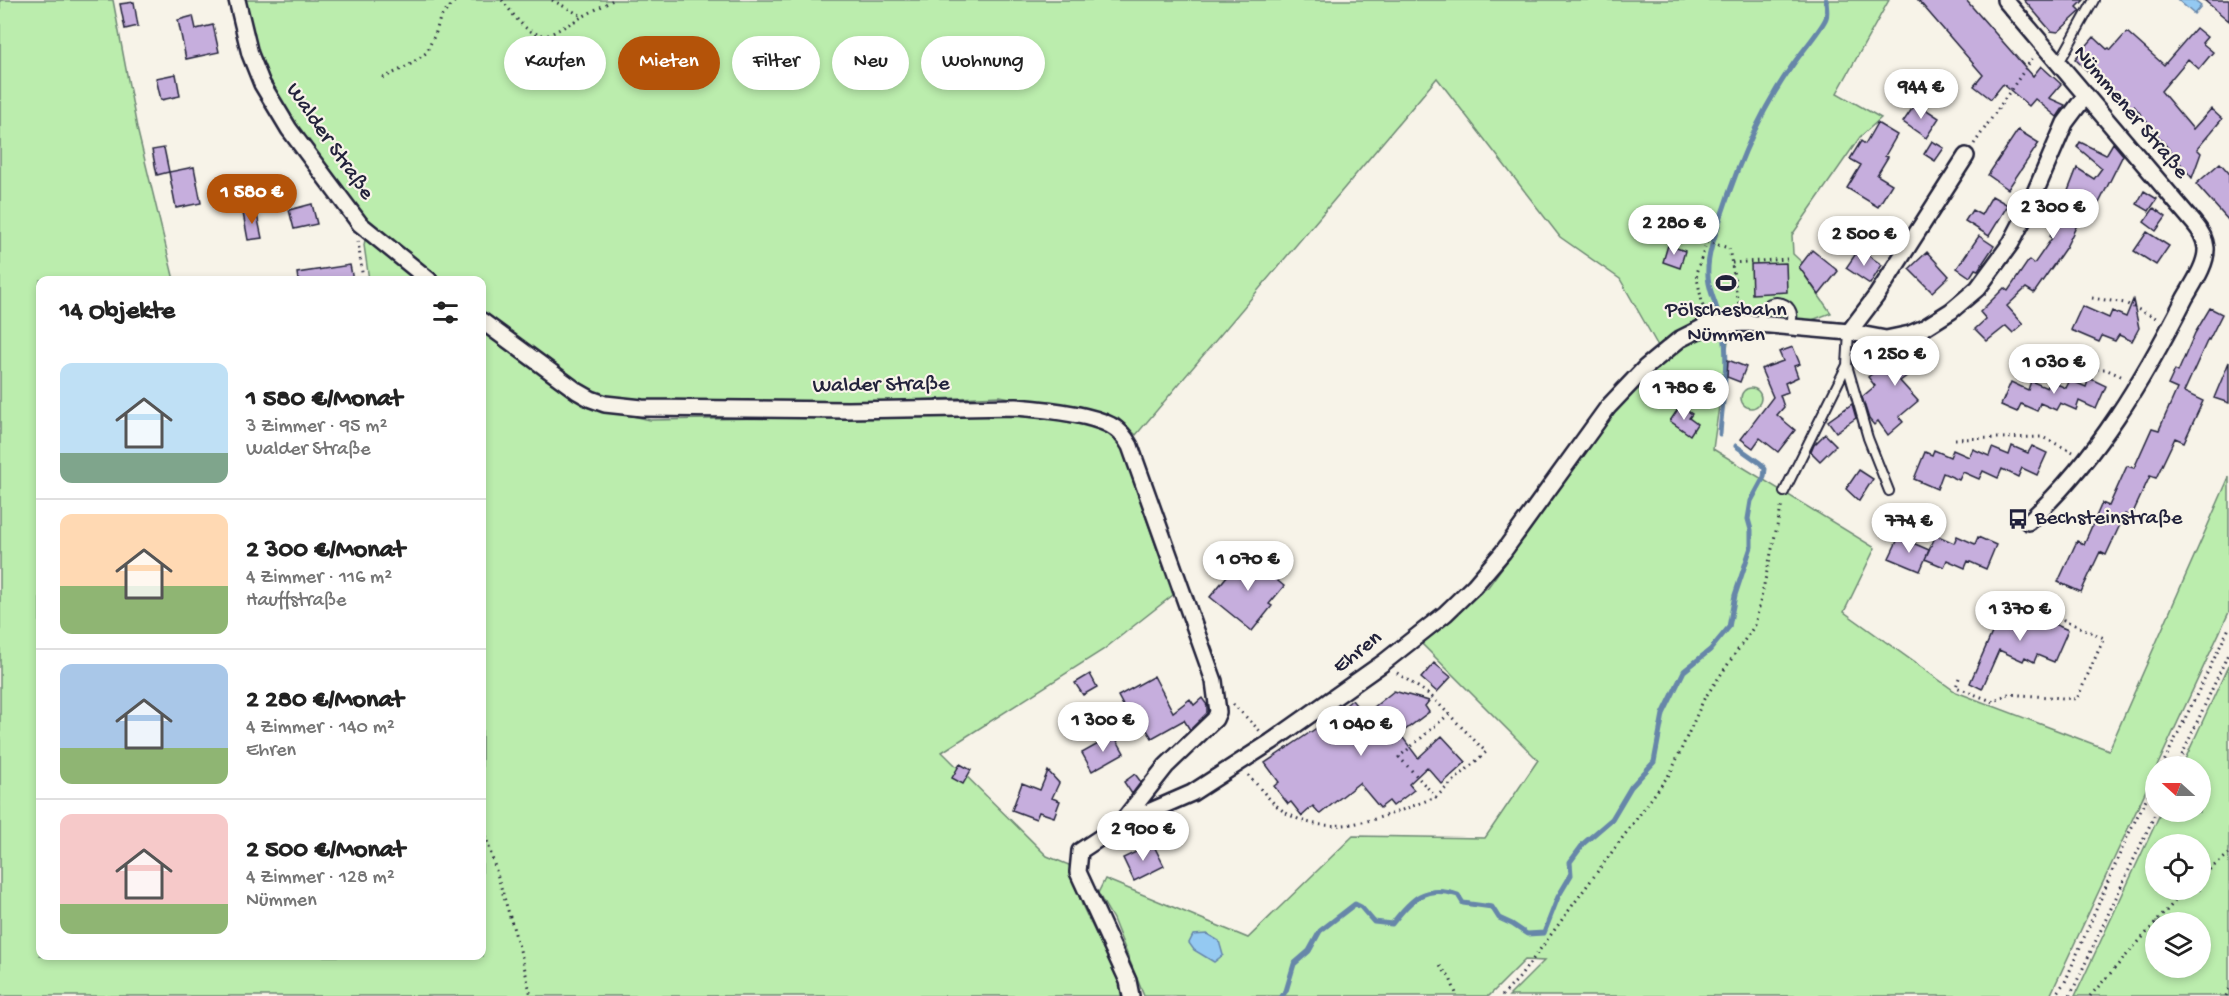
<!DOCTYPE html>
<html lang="de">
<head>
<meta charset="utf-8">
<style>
  body { margin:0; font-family:"Gochi Hand",sans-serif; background:#f2f2f2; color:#222; height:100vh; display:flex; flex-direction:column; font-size:22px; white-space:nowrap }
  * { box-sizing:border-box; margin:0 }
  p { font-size:20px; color:#767676 }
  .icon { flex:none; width:33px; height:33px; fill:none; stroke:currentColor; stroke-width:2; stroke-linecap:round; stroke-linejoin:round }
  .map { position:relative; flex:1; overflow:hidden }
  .panel { position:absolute; left:36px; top:276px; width:450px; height:684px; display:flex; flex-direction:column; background:#fff; border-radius:12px; box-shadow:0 3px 9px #0003 }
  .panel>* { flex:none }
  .guide { position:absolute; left:504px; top:36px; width:570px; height:54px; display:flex; gap:12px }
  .needle { width:39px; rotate:291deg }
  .buttons { position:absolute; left:2145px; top:756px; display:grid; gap:12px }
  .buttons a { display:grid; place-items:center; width:66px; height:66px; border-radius:50%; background:#fff; box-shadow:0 3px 9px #0003; font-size:30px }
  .price { position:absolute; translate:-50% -51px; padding:0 14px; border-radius:21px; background:#fff; color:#222; font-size:20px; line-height:39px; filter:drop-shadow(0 2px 3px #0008) }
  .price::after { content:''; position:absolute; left:50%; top:36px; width:18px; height:14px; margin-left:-9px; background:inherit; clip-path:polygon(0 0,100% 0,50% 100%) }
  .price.selected { background:#b45309; color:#fff }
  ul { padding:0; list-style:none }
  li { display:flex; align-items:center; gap:18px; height:150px; padding:0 24px }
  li+li { border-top:2px solid #e0e0e0 }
  li span { display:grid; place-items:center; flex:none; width:168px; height:120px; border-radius:12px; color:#555 }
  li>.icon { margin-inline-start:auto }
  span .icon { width:72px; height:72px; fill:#fffc; stroke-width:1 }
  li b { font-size:26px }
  h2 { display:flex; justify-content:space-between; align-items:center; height:72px; padding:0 24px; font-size:26px }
  .chip { padding:0 21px; border-radius:27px; background:#fff; box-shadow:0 3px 9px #0003; font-size:21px; line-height:54px }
  .chip.selected { background:#b45309; color:#fff }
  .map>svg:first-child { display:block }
  .green { fill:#bbedad; stroke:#6e8874; stroke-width:1.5; fill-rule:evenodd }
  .water { fill:#94c9f2; stroke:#6686a9; stroke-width:1.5 }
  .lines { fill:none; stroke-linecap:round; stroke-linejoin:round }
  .stream { stroke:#6686a9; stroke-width:5 }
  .building { fill:#c6aedd; stroke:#22223b; stroke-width:1.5 }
  .service-casing { stroke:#22223b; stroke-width:12 }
  .minor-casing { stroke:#22223b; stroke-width:20 }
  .path { stroke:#22223b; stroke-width:3; stroke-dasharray:1.5 4.5; stroke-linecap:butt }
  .service { stroke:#f7f3e8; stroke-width:8 }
  .minor { stroke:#f7f3e8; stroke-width:15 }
  .labels { text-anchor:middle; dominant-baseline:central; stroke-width:4.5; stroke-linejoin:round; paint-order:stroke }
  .street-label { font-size:22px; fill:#22223b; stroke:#f7f3e8 }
  .poi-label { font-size:22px; fill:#22223b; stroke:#f7f3e8 }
</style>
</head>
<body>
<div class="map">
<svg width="2229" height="996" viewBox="0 0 2229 996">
  <rect width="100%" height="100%" fill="#f7f3e8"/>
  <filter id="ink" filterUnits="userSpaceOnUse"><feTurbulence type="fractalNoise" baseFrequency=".0167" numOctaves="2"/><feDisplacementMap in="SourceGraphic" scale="12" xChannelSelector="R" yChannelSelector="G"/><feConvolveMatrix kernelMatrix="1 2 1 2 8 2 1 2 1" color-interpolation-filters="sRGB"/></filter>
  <g filter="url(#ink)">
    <path class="green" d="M0 0H113L137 128 174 280H40V956H482V328L581 404 650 420 993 414 1050 418 1102 428 1120 443 1173 595 1103 650 942 752 1047 856 1069 865 1082 905 1123 990V996H0Z
      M244 0H1889L1837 93 1881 118 1860 137 1792 235 1793 254 1810 270 1805 276 1831 313 1812 320 1754 317 1686 328 1658 346 1620 279 1560 237 1437 78 1136 435 1118 418 1000 396 870 402 727 404 617 402 577 386 482 315V280H436L369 226 292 126 257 57Z
      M365 240 419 280H369L364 245Z
      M1715 334H1729L1713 449 1875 548 1844 612 1956 692 2109 750 2229 477V612L2050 996H1509L1544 961 1525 960 1489 996H1144L1113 919 1098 893 1105 879 1248 938 1353 836 1485 838 1538 760 1420 642 1488 587 1626 397 1679 348Z
      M1741 398a10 10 0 1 1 20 0a10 10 0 1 1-20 0Z
      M2229 664V996H2075L2161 812H2200V766H2182ZM2200 844V890H2156V844ZM2156 922H2200V968H2156Z"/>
    <path class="water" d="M2178 0H2193L2201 6 2194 14Z
      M1207 934 1219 941 1223 955 1214 962 1194 950 1189 943 1193 935Z"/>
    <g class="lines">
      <path class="stream" d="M1720 434C1722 403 1729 364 1724 334 1717 297 1700 287 1712 245 1731 182 1755 117 1794 63 1801 53 1823 27 1826 18 1828 13 1826 5 1826 0
        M1282 996 1286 991 1294 964 1309 951 1320 931 1355 904 1361 907 1374 922 1392 924C1411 899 1425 884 1458 895L1463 903 1492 907 1499 918 1512 924 1527 934 1544 933 1558 897 1571 875 1570 862 1584 843 1612 819 1631 787 1654 762 1663 714 1684 671 1710 650 1729 627 1735 595 1751 547V530L1748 519 1751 501 1764 477 1765 469 1760 463 1736 446"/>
    </g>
    <path class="building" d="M1918 0H1966L2033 76 2041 66 2061 84 2049 98 2065 105 2057 117 2035 99 2029 106 2003 84 1991 99 1974 86 1983 75Z
      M2024 0H2084L2077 7 2081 11 2058 32 2051 31Z
      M2204 0H2229V21Z
      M134 2 138 26 125 29 120 4Z
      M193 16 196 29 213 25 219 52 186 59 178 20Z
      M2196 28 2207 37 2202 43 2213 52 2199 69 2188 59 2161 91 2193 129 2211 109 2222 119 2197 149 2201 153 2192 178 2134 106 2129 112 2075 59 2094 37 2107 49 2109 48 2111 50 2127 32 2164 65Z
      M176 74 180 96 161 100 156 78Z
      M1916 103 1939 118 1926 138 1903 122Z
      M1877 123 1897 135 1885 156 1888 157 1877 175 1892 184 1878 207 1847 188 1861 165 1850 159 1861 141 1865 144Z
      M2018 130 2039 143 2008 189 1988 175Z
      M1932 141 1944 148 1935 161 1924 154Z
      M2080 142 2106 155 2113 143 2123 155 2098 205 2089 201 2066 247 2034 293 2026 288 2007 306 2023 324 2013 333 2006 326 1987 341 1975 329 1986 319 1980 312 2004 288 2008 291 2029 260 2034 264 2052 238 2050 237 2077 168 2094 179 2102 168 2077 147Z
      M164 148 169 172 157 175 152 150Z
      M2220 163 2229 173V221L2196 184Z
      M194 167 201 203 176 208 169 172Z
      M2144 191 2157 199 2149 211 2137 204Z
      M1992 196 2008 205 1989 236 1965 221 1972 210 1981 215Z
      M312 204 317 224 294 229 289 210Z
      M2154 208 2166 217 2156 231 2144 222Z
      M256 210 262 238 248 240 243 213Z
      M2147 232 2169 246 2156 265 2134 251Z
      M1979 236 1994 246 1978 270 1975 269 1970 277 1957 268Z
      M1668 245 1685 251 1680 268 1663 262Z
      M1859 249 1882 265 1870 284 1846 268Z
      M1812 250 1838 271 1819 295 1799 267Z
      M1927 252 1949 276 1932 292 1909 269Z
      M1786 263 1787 292 1752 294 1751 264Z
      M350 265 353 280H298L297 273Z
      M2133 300 2139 328 2132 341 2119 335 2115 341 2102 336 2099 342 2071 330 2082 306 2109 318 2112 311 2126 317Z
      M2210 308 2222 314 2209 340 2208 339 2184 392 2203 401 2184 442 2175 438 2156 478 2150 476 2131 517 2125 514 2106 555 2100 552 2081 592 2058 582 2077 541 2084 544 2102 503 2109 506 2127 466 2134 468 2152 428 2159 430 2177 389 2168 385 2175 370 2178 372 2195 333Z
      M1923 339 1934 356 1900 381 1918 401 1899 417 1903 422 1888 435 1878 421 1874 425 1869 419 1862 397 1875 386 1868 377 1915 342Z
      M1793 347 1800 364 1794 366 1798 377 1785 383 1788 392 1780 395 1784 407 1777 415 1795 430 1778 452 1760 438 1753 448 1741 439 1773 397 1761 369 1783 361 1779 352Z
      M1728 360 1746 367 1740 382 1727 377Z
      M2229 362V403L2214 398Z
      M2089 378 2106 386 2096 409 2079 401 2076 410 2060 403 2056 410 2040 403 2037 411 2021 404 2017 412 2001 405 2011 382 2028 390 2031 381 2047 388 2050 381 2066 388 2070 380 2086 387Z
      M1852 404 1856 418 1836 432 1828 421Z
      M1680 406 1692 414 1689 418 1697 424 1690 435 1670 421Z
      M1825 434 1836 445 1820 461 1811 452 1814 445Z
      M2012 446 2028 453 2032 446 2047 453 2037 475 2022 468 2018 477 2002 469 1998 478 1983 471 1979 479 1963 472 1959 480 1943 473 1937 489 1914 479 1925 452 1932 455 1934 450 1950 457 1953 450 1969 457 1973 449 1989 456 1992 448 2009 455Z
      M1859 470 1873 479 1859 501 1846 489Z
      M1936 535 1954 543 1957 536 1975 544 1978 537 1996 545 1986 569 1968 561 1965 568 1947 560 1944 567 1925 559Z
      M1899 537 1929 550 1920 571 1889 558Z
      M1245 554 1284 586 1269 604 1272 606 1252 631 1210 597Z
      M2028 609 2039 614 2038 617 2068 630 2054 662 2037 655 2034 662 2025 657 2023 661 1999 650 1982 689 1970 683 2002 610 2023 619Z
      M1434 663 1451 677 1437 692 1421 678Z
      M1090 674 1097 687 1083 695 1075 683Z
      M1154 676 1173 712 1190 699 1194 705 1202 698 1207 705V713L1190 730 1184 720 1152 738 1132 707 1126 711 1118 696Z
      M1394 691 1429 701 1425 706 1429 712 1400 734 1418 758 1442 736 1466 762 1442 784 1427 767 1409 784 1414 790 1393 806 1389 801 1380 808 1359 783 1320 814 1313 806 1302 816 1291 802 1288 804 1274 786 1279 782 1265 763 1321 725 1352 700 1364 715Z
      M1114 735 1124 753 1092 771 1082 753Z
      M960 764 971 770 963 784 952 778Z
      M1048 771 1059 783 1052 798 1060 801 1054 817 1039 812 1036 819 1012 810 1022 783 1040 790Z
      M1135 774 1141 782 1132 794 1124 782Z
      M1174 813 1180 829 1158 839 1151 822Z
      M1153 844 1164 866 1134 881 1123 858Z"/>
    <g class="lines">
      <g class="service-casing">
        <path id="service" d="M2059 63 2094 0
          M1762 324C1754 293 1803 296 1790 326
          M1849 332 1847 365 1868 438 1889 491
          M1784 492 1847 365"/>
      </g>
      <g class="minor-casing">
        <path id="minor" d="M237 0 250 54 262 84 289 129 360 224 429 280
          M2005 0 2194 223C2200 230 2205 238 2206 248 2207 264 2193 284 2185 298 2144 379 2096 460 2028 522
          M482 321 577 391 591 399 605 404 642 408 848 410 1016 407C1042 409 1087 413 1110 425 1120 430 1125 437 1130 446L1214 681 1218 712 1215 719 1166 766 1122 822
          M1849 332 1877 295 1966 156
          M1131 996 1128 981 1078 872 1080 851 1121 824 1192 793 1271 742 1383 663 1445 614 1474 586 1503 552 1608 407 1646 367 1680 339 1708 325 1747 323 1849 332 1886 339 1910 334 1924 328 1951 311 1978 288 2011 243 2024 218 2065 123 2086 95"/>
      </g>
      <path class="path" d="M502 0C515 16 526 37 549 35L613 0
        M552 0 582 16
        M383 78 408 66 426 53 436 32 440 18 456 0
        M1974 144 2034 56
        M358 241 363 280
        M1732 263 1787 259
        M2092 298 2125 303 2158 319
        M1704 312 1696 273 1707 242 1729 248 1740 310
        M2025 369H2105L2123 377
        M1955 439 2042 437 2073 452
        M1397 673 1430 695 1486 752 1436 797 1399 757 1449 714
        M1959 678 1956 687 1994 702 2007 694 2077 699 2104 638 2028 604
        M1233 704 1260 731
        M2162 766 2229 628
        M2177 766 2229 652
        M1248 775C1261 788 1272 805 1288 814 1334 841 1391 814 1436 797
        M482 824 522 957 531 996
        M2200 877 2229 854
        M1440 966 1450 978 1457 996
        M1502 996 1519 978 1671 772 1704 699 1755 625 1782 504
        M2054 996 2065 982 2128 835 2156 779
        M2070 996 2156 812
        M2090 996 2185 890
        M2226 996 2229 989"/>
      <use href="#service" class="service"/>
      <use href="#minor" class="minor"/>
    </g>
  </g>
  <defs>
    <g id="stadium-bare" transform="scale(1.62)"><path d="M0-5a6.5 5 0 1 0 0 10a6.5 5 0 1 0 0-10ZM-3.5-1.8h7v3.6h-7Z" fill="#22223b" stroke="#f7f3e8" stroke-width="2.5" paint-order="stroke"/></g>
    <g id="bus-bare" transform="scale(1.62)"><path d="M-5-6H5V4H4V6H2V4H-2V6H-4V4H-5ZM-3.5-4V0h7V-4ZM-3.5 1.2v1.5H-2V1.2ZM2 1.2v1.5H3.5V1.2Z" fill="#22223b" stroke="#f7f3e8" stroke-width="2.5" paint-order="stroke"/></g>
  </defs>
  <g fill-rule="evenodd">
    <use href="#stadium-bare" x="1726" y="283"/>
    <use href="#bus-bare" x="2018" y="519"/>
  </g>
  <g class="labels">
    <g class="street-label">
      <text transform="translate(2130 113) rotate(50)">Nümmener Straße</text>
      <text transform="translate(329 142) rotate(55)">Walder Straße</text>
      <text transform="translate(881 386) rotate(-1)">Walder Straße</text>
      <text transform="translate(1358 653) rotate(-38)">Ehren</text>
    </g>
    <g class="poi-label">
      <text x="1726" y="311">Pölschesbahn<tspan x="1726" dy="25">Nümmen</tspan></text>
      <text x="2035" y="519" text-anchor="start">Bechsteinstraße</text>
    </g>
  </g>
</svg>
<div class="buttons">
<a><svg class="needle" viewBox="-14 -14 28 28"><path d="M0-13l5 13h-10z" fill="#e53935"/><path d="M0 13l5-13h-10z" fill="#767676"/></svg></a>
<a><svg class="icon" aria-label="locate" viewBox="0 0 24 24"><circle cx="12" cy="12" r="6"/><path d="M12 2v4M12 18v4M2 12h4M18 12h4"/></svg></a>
<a><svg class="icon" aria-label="layers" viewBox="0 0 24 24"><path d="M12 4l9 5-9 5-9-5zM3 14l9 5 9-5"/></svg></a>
</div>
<b class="price" style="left:1921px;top:120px">944 €</b>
<b class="price selected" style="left:252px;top:225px">1 580 €</b>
<b class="price" style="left:2053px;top:240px">2 300 €</b>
<b class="price" style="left:1674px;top:256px">2 280 €</b>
<b class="price" style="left:1864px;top:267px">2 500 €</b>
<b class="price" style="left:1895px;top:387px">1 250 €</b>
<b class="price" style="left:2054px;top:395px">1 030 €</b>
<b class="price" style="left:1684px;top:421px">1 780 €</b>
<b class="price" style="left:1909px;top:554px">774 €</b>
<b class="price" style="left:1248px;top:592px">1 070 €</b>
<b class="price" style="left:2020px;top:642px">1 370 €</b>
<b class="price" style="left:1103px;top:753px">1 300 €</b>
<b class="price" style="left:1361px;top:757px">1 040 €</b>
<b class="price" style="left:1143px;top:862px">2 900 €</b>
<div class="guide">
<a class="chip">Kaufen</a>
<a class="chip selected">Mieten</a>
<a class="chip">Filter</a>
<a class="chip">Neu</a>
<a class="chip">Wohnung</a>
</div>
<section class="panel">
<h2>14 Objekte<svg class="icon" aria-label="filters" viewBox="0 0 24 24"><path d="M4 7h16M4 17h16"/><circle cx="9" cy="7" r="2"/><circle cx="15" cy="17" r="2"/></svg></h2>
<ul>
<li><span style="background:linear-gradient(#bfe0f5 75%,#7fa58c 0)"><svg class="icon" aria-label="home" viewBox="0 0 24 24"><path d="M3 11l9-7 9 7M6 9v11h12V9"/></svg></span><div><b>1 580 €/Monat</b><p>3 Zimmer · 95 m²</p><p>Walder Straße</p></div></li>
<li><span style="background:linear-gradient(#ffd9b3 60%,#8fb573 0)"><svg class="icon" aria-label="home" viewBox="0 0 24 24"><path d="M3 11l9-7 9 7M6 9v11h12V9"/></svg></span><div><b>2 300 €/Monat</b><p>4 Zimmer · 116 m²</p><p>Hauffstraße</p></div></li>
<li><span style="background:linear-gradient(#a9c7e8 70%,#8fb573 0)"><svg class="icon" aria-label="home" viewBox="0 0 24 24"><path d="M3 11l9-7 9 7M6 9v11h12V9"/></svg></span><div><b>2 280 €/Monat</b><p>4 Zimmer · 140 m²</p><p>Ehren</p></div></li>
<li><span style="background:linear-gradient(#f6c9c9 75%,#8fb573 0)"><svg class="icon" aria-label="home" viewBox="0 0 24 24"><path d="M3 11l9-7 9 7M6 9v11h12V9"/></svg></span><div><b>2 500 €/Monat</b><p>4 Zimmer · 128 m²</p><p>Nümmen</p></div></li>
</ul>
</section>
</div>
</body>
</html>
